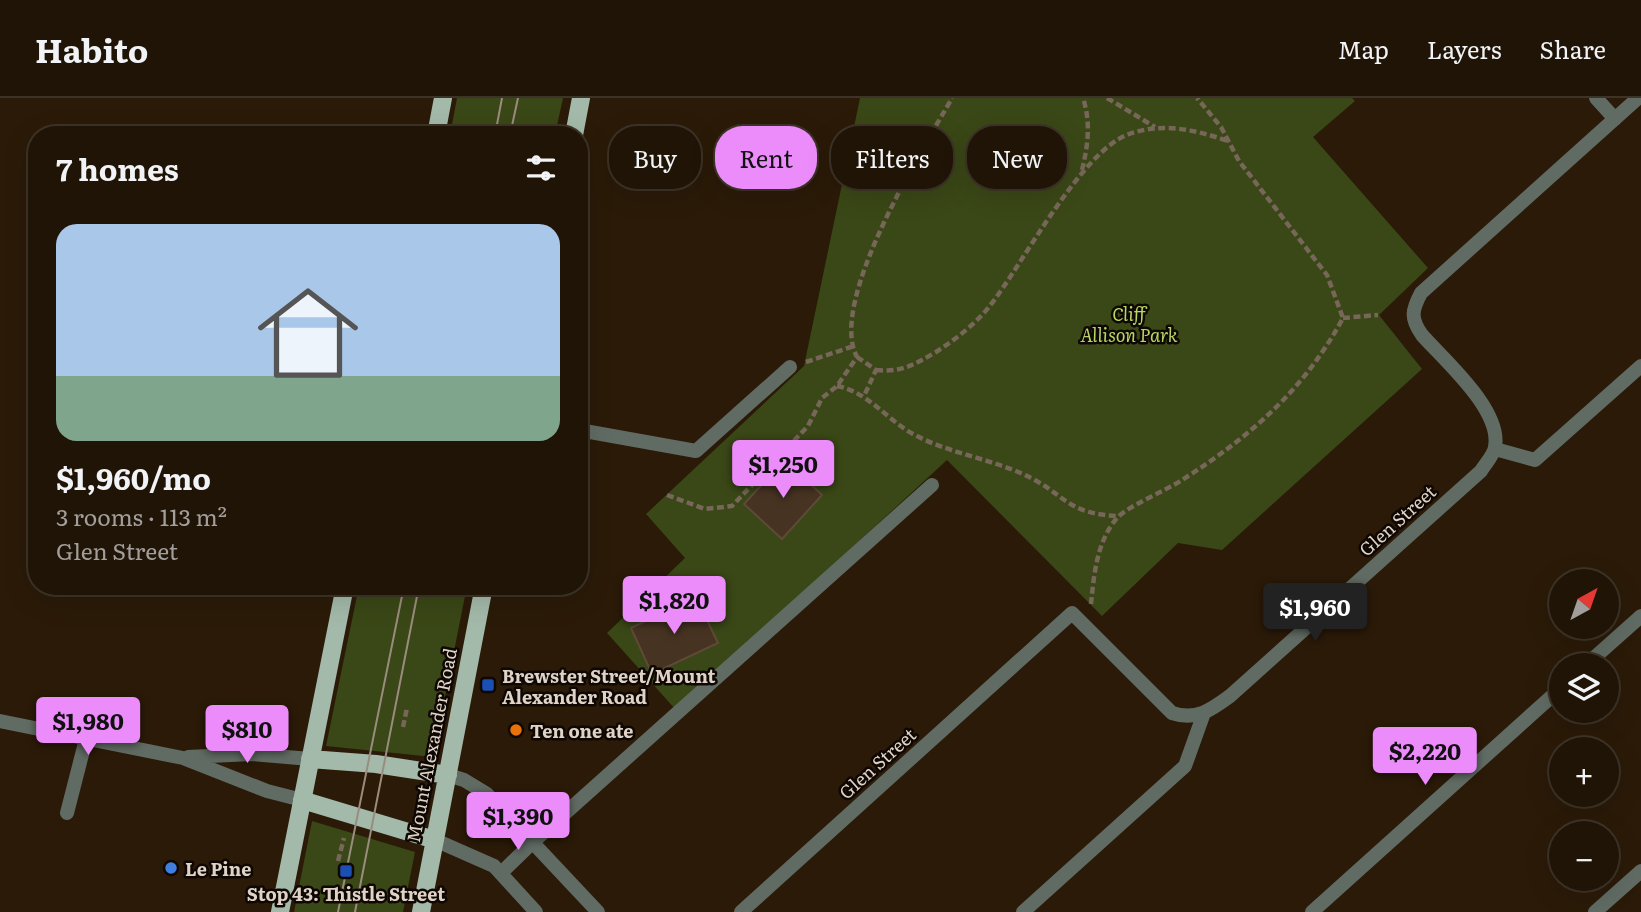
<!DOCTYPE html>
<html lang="en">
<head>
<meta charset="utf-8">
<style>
  body { margin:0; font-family:Literata,serif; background:#2d2114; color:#f1f3f6; height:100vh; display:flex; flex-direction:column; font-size:26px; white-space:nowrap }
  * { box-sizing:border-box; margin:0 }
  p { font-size:23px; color:#a29e9b }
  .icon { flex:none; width:38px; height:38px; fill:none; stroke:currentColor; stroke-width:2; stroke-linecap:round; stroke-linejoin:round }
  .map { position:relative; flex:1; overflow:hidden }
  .sheet { position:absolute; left:28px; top:28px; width:560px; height:469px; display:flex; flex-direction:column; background:#201406; border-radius:28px; box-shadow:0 7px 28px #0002,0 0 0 2px #3d3328 }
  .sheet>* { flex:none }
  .banner { position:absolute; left:609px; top:28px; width:665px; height:63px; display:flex; gap:14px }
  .needle { width:46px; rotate:40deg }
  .controls { position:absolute; left:1549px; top:471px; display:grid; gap:14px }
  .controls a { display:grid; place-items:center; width:70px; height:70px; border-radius:50%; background:#201406; box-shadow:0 7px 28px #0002,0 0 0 2px #3d3328; font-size:35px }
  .price { position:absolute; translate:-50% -60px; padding:0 16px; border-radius:7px; background:#ec8cfb; color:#111; font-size:23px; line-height:46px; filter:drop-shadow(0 2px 4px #0008) }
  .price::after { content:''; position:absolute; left:50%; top:42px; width:21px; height:16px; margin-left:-10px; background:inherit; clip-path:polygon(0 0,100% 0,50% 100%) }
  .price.active { background:#222; color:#fff }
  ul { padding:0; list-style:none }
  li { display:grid; align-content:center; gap:14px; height:371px; padding:0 28px }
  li+li { border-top:2px solid #3d3328 }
  li span { display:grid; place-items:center; height:217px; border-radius:21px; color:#555 }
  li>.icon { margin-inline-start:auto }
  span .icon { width:126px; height:126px; fill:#fffc; stroke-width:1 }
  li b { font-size:30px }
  h2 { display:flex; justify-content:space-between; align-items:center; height:84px; padding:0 28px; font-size:30px }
  .chip { padding:0 24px; border-radius:28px; background:#201406; box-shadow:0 7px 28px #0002,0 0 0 2px #3d3328; font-size:24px; line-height:63px }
  .chip.active { background:#ec8cfb; color:#111 }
  header { display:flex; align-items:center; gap:42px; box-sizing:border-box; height:98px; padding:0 35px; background:#201406; border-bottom:2px solid #3d3328 }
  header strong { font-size:33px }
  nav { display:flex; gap:38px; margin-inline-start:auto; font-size:24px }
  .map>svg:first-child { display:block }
  .green { fill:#3a4716 }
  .building { fill:#473322; stroke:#5f4a38; stroke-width:2 }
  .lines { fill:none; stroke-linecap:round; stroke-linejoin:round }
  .path { stroke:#766758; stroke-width:4.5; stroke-dasharray:7 3.5; stroke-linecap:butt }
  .service { stroke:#606b63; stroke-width:14 }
  .minor { stroke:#606b63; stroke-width:14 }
  .primary { stroke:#a3b9a9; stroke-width:18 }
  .tram { stroke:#9a8c7f; stroke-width:2 }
  .transit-dot { fill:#1a4fb4; stroke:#0e0702; stroke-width:2.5 }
  .food-dot { fill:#e8710a; stroke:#0e0702; stroke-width:2.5 }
  .shop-dot { fill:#3f7fe0; stroke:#0e0702; stroke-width:2.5 }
  .labels { text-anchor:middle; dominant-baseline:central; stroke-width:5; stroke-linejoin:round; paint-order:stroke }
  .park-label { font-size:18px; font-style:italic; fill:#b6d763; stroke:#0e0702 }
  .street-label { font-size:18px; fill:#dfd3c8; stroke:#0e0702 }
  .poi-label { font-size:18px; font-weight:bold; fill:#dfd3c8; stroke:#0e0702; text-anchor:start }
</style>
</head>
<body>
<header>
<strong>Habito</strong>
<nav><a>Map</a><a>Layers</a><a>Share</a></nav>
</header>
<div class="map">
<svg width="1641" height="814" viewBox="0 0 1641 814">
  <rect width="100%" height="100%" fill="#2b1a08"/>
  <path class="green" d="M457 0H563L555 37H450Z
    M860 0H1352L1355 3 1313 39 1428 170 1379 217 1422 271 1222 452 1178 445 1102 518 947 362 676 612 607 535 685 460 646 416 804 268Z
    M359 488H467L433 659 326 648Z
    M312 723 415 754 403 814H294Z"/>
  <path class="building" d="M785 362 822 397 782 441 744 406Z
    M696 499 718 545 652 576 631 530Z"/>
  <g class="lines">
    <path class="path" d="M1107 0 1155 29
      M1082 72C1088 47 1091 25 1083 0
      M1343 220 1378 217
      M857 259 876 272 864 298
      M806 264 851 249
      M876 272C901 275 915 266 936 254 956 241 974 227 989 209 1023 166 1081 53 1129 36 1163 24 1196 32 1228 43
      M837 288C868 294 886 321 913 336 948 355 987 360 1023 376 1065 395 1065 416 1118 418
      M667 397 705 411 732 408 808 328 822 300 837 288 857 259C827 204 923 51 952 0
      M1091 506C1094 476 1097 443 1117 420 1128 408 1167 392 1182 382 1251 338 1304 292 1343 220L1327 177 1239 63 1221 29 1197 0
      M403 629 407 610
      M338 763 344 740"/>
    <path class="service" d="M579 332 696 353 790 269
      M1495 351 1535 362 1641 268
      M67 715 86 641
      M501 775 533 744 932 387
      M1023 814 1185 668 1204 615
      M1595 814 1641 773"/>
    <path class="minor" d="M1596 0 1615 21
      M1586 567 1641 518
      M0 623 183 660 267 693 302 702
      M188 659 252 656 310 661
      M448 677 464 682 487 696 598 814
      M435 742 494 768 536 814
      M741 814 1072 515 1172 615C1196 623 1211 612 1230 598L1481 373C1485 366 1494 357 1495 349 1502 312 1445 263 1422 237 1410 220 1412 212 1421 195L1638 0
      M1312 814 1561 590"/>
    <path class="primary" d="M436 37 443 0
      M574 37 581 0
      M310 661 376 666 448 677
      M302 702 435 742
      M280 814 345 488
      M421 814 484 488"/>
    <path class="tram" d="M495 37 502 0
      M510 37 518 0
      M338 814 404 488
      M355 814 419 488"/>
  </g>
  <g class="transit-dot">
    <rect x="481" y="580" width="14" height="14" rx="3.5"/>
    <rect x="339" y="766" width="14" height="14" rx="3.5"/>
  </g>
  <circle class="food-dot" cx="516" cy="632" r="7"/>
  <circle class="shop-dot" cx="171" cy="770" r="7"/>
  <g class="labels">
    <g class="park-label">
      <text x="1129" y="215">Cliff<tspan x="1129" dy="21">Allison Park</tspan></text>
    </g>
    <g class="street-label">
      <text transform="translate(1397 422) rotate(-42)">Glen Street</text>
      <text transform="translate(431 647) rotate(-79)">Mount Alexander Road</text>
      <text transform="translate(877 665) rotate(-42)">Glen Street</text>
    </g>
    <g class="poi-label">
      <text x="502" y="577">Brewster Street/Mount<tspan x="502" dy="21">Alexander Road</tspan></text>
      <text x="530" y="632">Ten one ate</text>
      <text x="185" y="770">Le Pine</text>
      <text x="346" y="795" text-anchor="middle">Stop 43: Thistle Street</text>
    </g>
  </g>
</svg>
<div class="controls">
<a><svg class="needle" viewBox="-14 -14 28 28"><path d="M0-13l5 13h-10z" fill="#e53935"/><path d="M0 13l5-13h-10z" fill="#a29e9b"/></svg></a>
<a><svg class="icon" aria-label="layers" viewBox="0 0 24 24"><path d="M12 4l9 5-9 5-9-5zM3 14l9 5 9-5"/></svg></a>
<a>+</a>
<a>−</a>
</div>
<b class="price" style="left:783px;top:402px">$1,250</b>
<b class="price" style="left:674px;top:538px">$1,820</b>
<b class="price active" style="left:1315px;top:545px">$1,960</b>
<b class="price" style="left:88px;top:659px">$1,980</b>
<b class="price" style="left:247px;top:667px">$810</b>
<b class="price" style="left:1425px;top:689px">$2,220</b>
<b class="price" style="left:518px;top:754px">$1,390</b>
<div class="banner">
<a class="chip">Buy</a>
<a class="chip active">Rent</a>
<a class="chip">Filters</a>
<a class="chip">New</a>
</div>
<section class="sheet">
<h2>7 homes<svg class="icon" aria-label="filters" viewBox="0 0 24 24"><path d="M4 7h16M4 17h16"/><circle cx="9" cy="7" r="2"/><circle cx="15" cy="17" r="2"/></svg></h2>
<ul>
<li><span style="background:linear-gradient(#a9c7e8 70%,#7fa58c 0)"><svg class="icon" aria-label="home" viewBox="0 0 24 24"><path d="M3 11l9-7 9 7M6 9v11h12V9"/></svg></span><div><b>$1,960/mo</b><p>3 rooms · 113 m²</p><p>Glen Street</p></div></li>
</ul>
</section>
</div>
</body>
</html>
